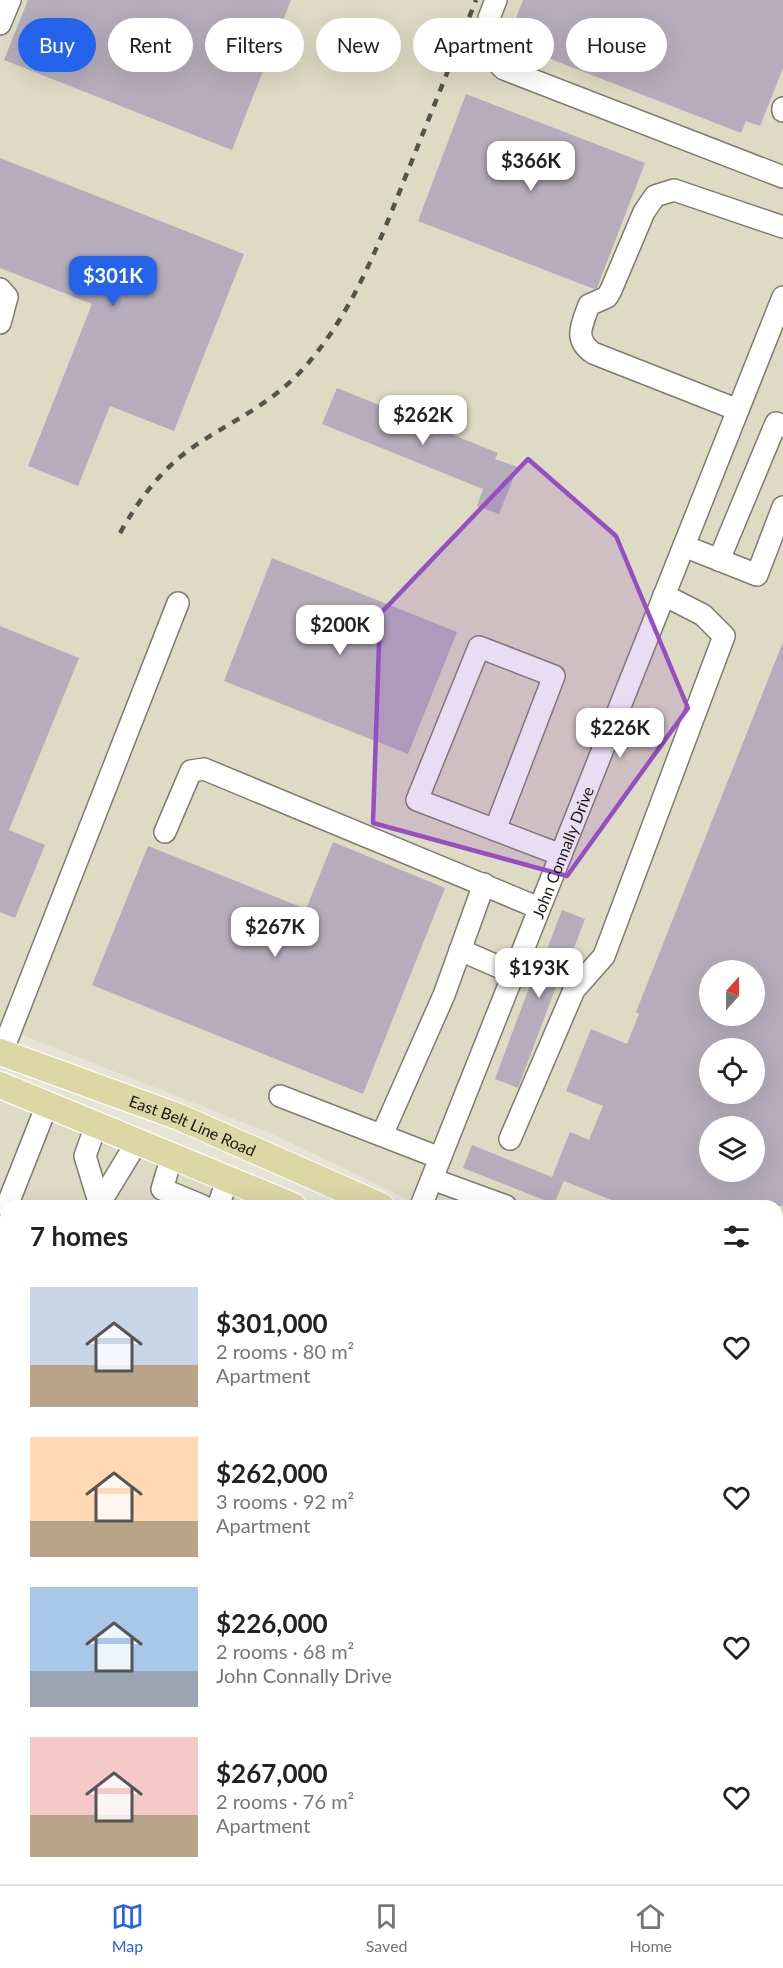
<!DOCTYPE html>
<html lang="en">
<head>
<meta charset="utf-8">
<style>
  body { margin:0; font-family:Lato,sans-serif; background:#f6f6f6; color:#222; height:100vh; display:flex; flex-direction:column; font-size:22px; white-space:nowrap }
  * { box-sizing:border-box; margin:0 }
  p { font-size:20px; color:#767676 }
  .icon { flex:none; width:33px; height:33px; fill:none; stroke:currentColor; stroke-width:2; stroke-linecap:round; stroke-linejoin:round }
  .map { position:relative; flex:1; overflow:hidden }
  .side { position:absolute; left:0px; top:1200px; width:783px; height:684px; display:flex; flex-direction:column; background:#fff; border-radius:18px 18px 0 0; box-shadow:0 6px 24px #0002 }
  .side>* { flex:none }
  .banner { position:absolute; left:18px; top:18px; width:747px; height:54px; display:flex; gap:12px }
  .needle { width:39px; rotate:21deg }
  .tools { position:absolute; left:699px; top:960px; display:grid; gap:12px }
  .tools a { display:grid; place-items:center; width:66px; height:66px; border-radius:50%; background:#fff; box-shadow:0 6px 24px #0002; font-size:30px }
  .price { position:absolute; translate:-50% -51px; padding:0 14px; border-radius:12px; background:#fff; color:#222; font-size:20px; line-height:39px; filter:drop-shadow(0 2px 3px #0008) }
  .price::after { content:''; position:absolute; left:50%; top:36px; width:18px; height:14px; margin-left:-9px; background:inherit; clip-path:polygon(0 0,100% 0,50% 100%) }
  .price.active { background:#2563eb; color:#fff }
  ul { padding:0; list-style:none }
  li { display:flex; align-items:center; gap:18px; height:150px; padding:0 30px }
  li span { display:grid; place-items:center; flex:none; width:168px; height:120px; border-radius:0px; color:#555 }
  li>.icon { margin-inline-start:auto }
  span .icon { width:72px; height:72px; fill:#fffc; stroke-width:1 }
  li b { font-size:26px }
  h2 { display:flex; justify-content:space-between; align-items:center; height:72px; padding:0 30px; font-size:26px }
  .tag { padding:0 21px; border-radius:27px; background:#fff; box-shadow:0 6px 24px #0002; font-size:21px; line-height:54px }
  .tag.active { background:#2563eb; color:#fff }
  .menu { display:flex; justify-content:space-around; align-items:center; height:84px; border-top:2px solid #e0e0e0; background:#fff; font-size:16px; color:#767676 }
  .menu a { display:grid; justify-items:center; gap:3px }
  .menu .active { color:#2563eb }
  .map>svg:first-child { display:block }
  .built { fill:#dedbc4; fill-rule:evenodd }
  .building { fill:#b5adbb; fill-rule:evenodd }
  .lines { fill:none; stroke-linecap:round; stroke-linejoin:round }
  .minor-casing { stroke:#7e7c6e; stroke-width:24 }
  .major-casing { stroke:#fff; stroke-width:28 }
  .minor { stroke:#fff; stroke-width:21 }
  .major { stroke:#ddd6a5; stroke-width:26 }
  .rail { stroke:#55544c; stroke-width:4.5; stroke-dasharray:8 8; stroke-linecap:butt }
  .marked { fill:#954fc2; fill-opacity:0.2; stroke:#954fc2; stroke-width:4.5; stroke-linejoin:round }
  .labels { text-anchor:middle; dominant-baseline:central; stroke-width:5; stroke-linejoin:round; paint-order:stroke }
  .street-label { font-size:16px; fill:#191913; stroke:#e6e5d5 }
</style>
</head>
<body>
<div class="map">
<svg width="783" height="1884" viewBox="0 0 783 1884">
  <rect width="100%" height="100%" fill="#e6e5d5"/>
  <path class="built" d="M0 0H783V1355L777 1352V1206H421L277 1136 0 1026ZM710 970H754V1016H710ZM710 1048H754V1094H710ZM710 1126H754V1172H710Z
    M0 1101 257 1206H6V1878H777V1430L783 1432V1884H0Z"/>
  <path class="building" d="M28 0H291L232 150 4 60Z
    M523 0H783V68L760 126 746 121 741 133 507 42Z
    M466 94 645 163 597 288 594 289 418 221Z
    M0 158 244 254 174 431 110 406 78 486 28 466 92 304 0 268Z
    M337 388 498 453 495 459 518 467 499 514 477 506 483 489 322 424Z
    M272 558 457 632 408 754 224 681Z
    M0 626 79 658 9 830 45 845 15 918 0 912Z
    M783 642V1206H626L564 1181 554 1204 463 1168 472 1145 552 1177 570 1132 589 1140 603 1106 566 1091 591 1029 627 1044 639 1014 636 1012ZM710 970H754V1016H710ZM710 1048H754V1094H710ZM710 1126H754V1172H710Z
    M333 842 445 888 363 1094 92 985 148 846 306 909Z
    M562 910 585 919 566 969 563 968 518 1088 495 1079 536 969 539 970Z"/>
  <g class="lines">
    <g class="minor-casing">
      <g id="minor">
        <path d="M496 0 489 18 484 49 504 69 783 177"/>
        <path d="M0 24 10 0"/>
        <path d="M783 108V111"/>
        <path d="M0 289 7 297 0 323"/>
        <path d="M738 410 593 353C573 339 582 325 589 305L607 297 611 290 644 212 655 196 674 190 783 227"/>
        <path d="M684 546 757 575 783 507"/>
        <path d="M719 560 776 423 783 426"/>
        <path d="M495 830 554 676 479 647 417 800 561 855"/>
        <path d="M165 832 191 771 204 769 539 908"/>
        <path d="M460 950 513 973"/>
        <path d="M2 1052 178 603"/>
        <path d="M280 1096 440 1158"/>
        <path d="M96 1125 85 1156 99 1202"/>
        <path d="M382 1135 444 995 484 884"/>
        <path d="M510 1139 574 990 604 956 724 636 703 615 664 595"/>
        <path d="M172 1156 162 1189 203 1206"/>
        <path d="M432 1179 506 1206"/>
        <path d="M7 1206 47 1105"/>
        <path d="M98 1206 137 1142"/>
        <path d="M218 1206 228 1179"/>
        <path id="s1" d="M421 1206 783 297"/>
        <path d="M0 1294 6 1301"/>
        <path d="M777 1335 783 1337"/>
        <path d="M0 1424 6 1409"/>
        <path d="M777 1493 783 1495"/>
        <path d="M0 1535 6 1537"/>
        <path d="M777 1535 783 1538"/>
        <path d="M777 1730 783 1732"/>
        <path d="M0 1863 6 1865"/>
        <path d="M39 1878 54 1884"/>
        <path d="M360 1884 363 1878"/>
      </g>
    </g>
    <g class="major-casing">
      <g id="major">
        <path id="s2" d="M0 1052 179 1117 381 1206"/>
        <path d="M0 1085 293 1206"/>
        <path d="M777 1375 783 1377"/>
        <path d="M777 1410 783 1412"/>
      </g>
    </g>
    <use href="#minor" class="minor"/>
    <use href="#major" class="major"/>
    <path class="rail" d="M120 533C140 498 162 468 196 445 235 419 270 405 303 369 354 312 379 243 407 173 430 116 453 58 476 0"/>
  </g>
  <path class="marked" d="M528 459 616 536 688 708 567 876 373 823 380 614Z"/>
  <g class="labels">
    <g class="street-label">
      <text stroke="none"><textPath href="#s1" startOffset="381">John Connally Drive</textPath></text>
      <text stroke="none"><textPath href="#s2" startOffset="206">East Belt Line Road</textPath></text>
    </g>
  </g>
</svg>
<div class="tools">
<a><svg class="needle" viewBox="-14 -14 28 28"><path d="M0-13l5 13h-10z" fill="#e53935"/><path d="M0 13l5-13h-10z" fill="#767676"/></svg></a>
<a><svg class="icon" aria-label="locate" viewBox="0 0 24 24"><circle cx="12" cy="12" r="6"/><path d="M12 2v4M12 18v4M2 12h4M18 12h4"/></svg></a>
<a><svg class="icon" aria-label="layers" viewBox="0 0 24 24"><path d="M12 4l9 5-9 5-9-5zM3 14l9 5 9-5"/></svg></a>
</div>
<b class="price" style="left:531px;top:192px">$366K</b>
<b class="price active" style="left:113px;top:307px">$301K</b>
<b class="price" style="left:423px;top:446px">$262K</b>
<b class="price" style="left:340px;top:656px">$200K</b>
<b class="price" style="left:620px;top:759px">$226K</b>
<b class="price" style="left:275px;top:958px">$267K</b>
<b class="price" style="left:539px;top:999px">$193K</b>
<div class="banner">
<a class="tag active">Buy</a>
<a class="tag">Rent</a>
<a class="tag">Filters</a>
<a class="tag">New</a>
<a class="tag">Apartment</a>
<a class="tag">House</a>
</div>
<section class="side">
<h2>7 homes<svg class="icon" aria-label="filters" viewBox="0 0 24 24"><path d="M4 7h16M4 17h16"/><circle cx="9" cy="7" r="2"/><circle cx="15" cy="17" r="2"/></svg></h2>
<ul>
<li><span style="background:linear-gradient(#c9d6e8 65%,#b9a48a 0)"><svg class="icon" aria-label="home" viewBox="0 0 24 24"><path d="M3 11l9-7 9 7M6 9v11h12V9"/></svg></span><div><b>$301,000</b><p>2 rooms · 80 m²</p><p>Apartment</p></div><svg class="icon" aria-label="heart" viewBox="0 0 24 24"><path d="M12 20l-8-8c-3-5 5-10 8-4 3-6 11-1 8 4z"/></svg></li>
<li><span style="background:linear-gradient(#ffd9b3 70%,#b9a48a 0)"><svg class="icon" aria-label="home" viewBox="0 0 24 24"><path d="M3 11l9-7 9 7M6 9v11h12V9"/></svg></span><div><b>$262,000</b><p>3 rooms · 92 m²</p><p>Apartment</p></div><svg class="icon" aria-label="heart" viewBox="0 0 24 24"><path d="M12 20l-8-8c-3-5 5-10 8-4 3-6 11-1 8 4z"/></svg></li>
<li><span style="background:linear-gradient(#a9c7e8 70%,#9aa5b1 0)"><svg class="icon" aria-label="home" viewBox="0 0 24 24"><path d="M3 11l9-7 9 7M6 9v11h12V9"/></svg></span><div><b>$226,000</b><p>2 rooms · 68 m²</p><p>John Connally Drive</p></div><svg class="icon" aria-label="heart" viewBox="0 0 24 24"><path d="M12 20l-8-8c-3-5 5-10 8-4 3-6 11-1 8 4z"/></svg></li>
<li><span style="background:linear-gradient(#f6c9c9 65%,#b9a48a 0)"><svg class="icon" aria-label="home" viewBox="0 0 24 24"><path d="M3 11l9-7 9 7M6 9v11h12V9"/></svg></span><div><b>$267,000</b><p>2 rooms · 76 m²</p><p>Apartment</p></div><svg class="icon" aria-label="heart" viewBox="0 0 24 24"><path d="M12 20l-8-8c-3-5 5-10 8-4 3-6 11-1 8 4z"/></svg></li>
</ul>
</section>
</div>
<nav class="menu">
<a class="active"><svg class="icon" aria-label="map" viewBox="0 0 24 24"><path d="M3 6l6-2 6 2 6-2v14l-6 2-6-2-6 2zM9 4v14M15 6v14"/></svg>Map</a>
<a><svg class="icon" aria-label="saved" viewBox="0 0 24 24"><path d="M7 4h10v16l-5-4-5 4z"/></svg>Saved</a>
<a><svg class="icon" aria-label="home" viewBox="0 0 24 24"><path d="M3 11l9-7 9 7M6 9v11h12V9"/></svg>Home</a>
</nav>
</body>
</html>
